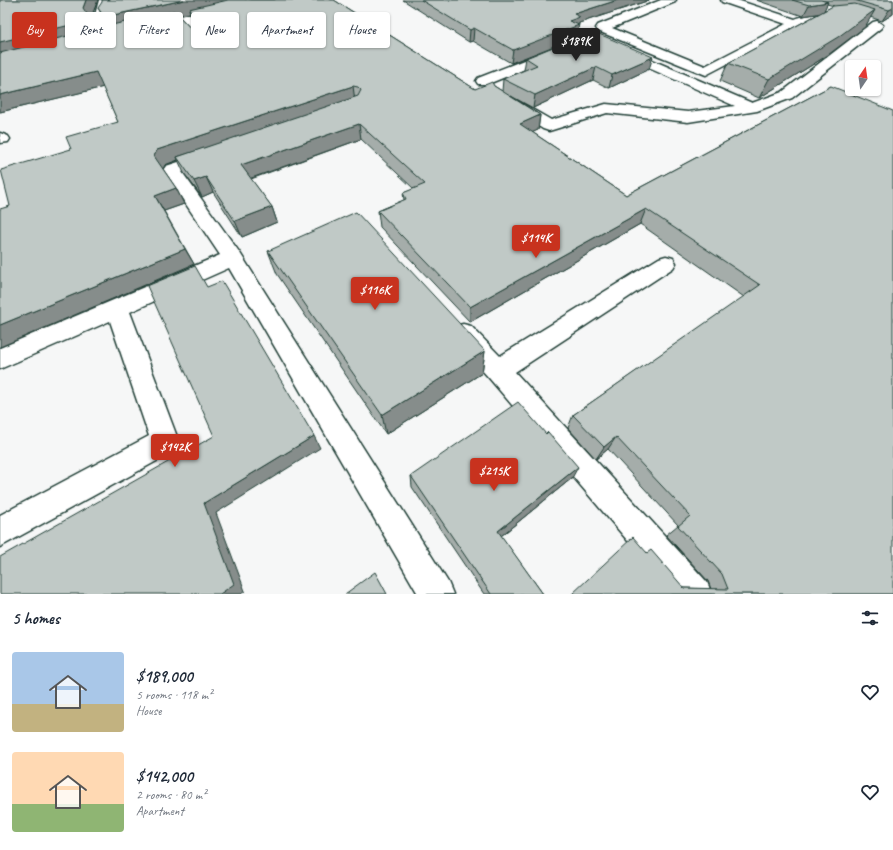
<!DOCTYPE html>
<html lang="en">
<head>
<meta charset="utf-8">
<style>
  body { margin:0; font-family:Caveat,sans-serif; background:#f2f2f3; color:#1f2937; height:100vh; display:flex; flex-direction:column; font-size:15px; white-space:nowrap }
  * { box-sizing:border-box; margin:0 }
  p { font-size:13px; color:#747a83 }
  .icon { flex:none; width:22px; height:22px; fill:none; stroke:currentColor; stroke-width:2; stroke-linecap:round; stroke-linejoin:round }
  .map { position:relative; height:594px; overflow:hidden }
  .details { display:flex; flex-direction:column; background:#fff; flex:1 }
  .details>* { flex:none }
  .hud { position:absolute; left:12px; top:12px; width:400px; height:36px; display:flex; gap:8px }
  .needle { width:26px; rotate:13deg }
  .tools { position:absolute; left:845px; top:60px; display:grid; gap:8px }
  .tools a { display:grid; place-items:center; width:36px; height:36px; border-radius:4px; background:#fff; box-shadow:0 1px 3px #0004; font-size:20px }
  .price { position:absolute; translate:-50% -34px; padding:0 9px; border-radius:4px; background:#c8321e; color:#fff; font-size:13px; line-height:26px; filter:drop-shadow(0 1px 2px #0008) }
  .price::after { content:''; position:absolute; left:50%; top:24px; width:12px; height:9px; margin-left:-6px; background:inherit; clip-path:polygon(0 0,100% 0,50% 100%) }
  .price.current { background:#222; color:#fff }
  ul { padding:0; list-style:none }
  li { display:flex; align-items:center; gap:12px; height:100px; padding:0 12px }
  li span { display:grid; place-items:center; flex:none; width:112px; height:80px; border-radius:4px; color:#555 }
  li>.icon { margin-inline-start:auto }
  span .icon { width:48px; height:48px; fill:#fffc; stroke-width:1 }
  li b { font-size:17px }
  h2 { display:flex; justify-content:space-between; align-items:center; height:48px; padding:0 12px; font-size:17px }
  .pill { padding:0 14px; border-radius:4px; background:#fff; box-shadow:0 1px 3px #0004; font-size:14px; line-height:36px }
  .pill.current { background:#c8321e; color:#fff }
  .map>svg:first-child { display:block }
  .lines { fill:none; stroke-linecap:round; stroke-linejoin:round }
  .minor-casing { stroke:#1f3d34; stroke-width:3 }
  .minor { fill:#fff; fill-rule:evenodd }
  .wall { fill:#a5adaa; stroke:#1f3d34; fill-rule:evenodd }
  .shaded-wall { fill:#868d8b; stroke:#1f3d34 }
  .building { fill:#c0c9c6; stroke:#1f3d34 }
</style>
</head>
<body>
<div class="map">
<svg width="893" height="594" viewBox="0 0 893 594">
  <rect width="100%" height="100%" fill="#f6f7f7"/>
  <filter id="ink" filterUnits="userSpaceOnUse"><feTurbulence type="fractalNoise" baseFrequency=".025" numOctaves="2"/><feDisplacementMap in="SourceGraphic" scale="8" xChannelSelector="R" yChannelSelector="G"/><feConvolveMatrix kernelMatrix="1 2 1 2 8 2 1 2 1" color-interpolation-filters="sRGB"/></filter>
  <g filter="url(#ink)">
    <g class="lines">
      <g class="minor-casing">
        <path id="minor" d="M99 0H109L107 15 103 21 113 36 111 39H103L91 21 95 15Z
          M254 0H274L273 2 191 21 214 46 208 50 204 49 181 23 153 30 147 26 153 22Z
          M661 0H676L675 2 612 28 705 66 786 24 722 2 721 0H737L795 19C803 15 840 10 845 16L839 19 805 23 706 75 598 31 596 28 598 25Z
          M877 21 883 25 881 28 792 98 757 111 688 122 607 113 549 131 543 129 508 107 506 104 508 101H518L551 120 606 104 688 112 735 106 619 55 618 52 619 49 624 48 752 103 782 92 873 22Z
          M552 49 558 53 557 56 488 84H478L476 81 478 78Z
          M0 133 8 136 10 139 8 142 0 143Z
          M210 152 216 153 218 157 216 161 182 172 240 253 448 582 453 594H418L229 268 130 312 179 442 175 451 0 547V515L149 436 110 321 0 369V348L220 255 163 170 166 166Z
          M666 256 673 258 676 263 673 268 515 372 707 582 712 594H673L489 378 455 340 451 333 455 326 463 324 471 326 500 356 659 258Z"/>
      </g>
      <use href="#minor" class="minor"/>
    </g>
    <path class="wall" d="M0 0H98L90 19 95 29 108 26 98 8 334 0 475 89 494 86 502 91 503 79 524 70 526 58 649 69 609 88 593 80 533 108 511 96 540 115 538 130 532 132 626 195 831 86 893 594H572L647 552 684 588 711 589 708 581 666 535 678 525 608 449 596 459 568 428 573 415 744 297 640 224 470 322 380 227 378 211 404 200 403 193 414 189 361 139 251 179 272 207 277 222 242 237 213 192 202 197 184 173 178 160 165 165 163 169 176 188 184 204 164 211 194 264 10 206 71 149 118 122 103 87 0 112ZM190 13 194 22 207 36 204 37 198 36 178 15Z
      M403 0H650L579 23 577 37 511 63 473 41 469 42Z
      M756 0H893V14L882 21 870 17 865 27 828 55 759 98 720 81 728 63 820 13 803 16ZM827 4 834 6 823 11Z
      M268 251 485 351 482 373 386 434 277 274Z
      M411 476 572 478 501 536 543 594H484L412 487Z"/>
    <path class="shaded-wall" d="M86 0H98L90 20H91L98 33 0 58V42L83 8Z
      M184 0H247L189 9 190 13 111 30 104 17Z
      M618 0H650L579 23 577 37 511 63 513 50 569 21 574 14Z
      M828 2 823 13 803 16 809 5Z
      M893 8V14L882 21 889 10Z
      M875 10 865 27 828 55 759 98 769 79Z
      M474 28 473 41 469 42 470 30Z
      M653 57 649 69 609 88 612 75Z
      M596 67 593 80 533 108 535 95Z
      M96 72 104 87 0 112V95Z
      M353 86 355 101 177 157 178 160 165 165 162 171 154 156 157 150Z
      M540 115 538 130 518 139 520 124Z
      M359 124 361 139 246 180 241 165Z
      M206 177 213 192 202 197 194 181Z
      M176 188 184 204 164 211 155 196Z
      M272 207 277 222 242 237 235 221Z
      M646 209 640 224 470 322V307Z
      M185 249 194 264 0 347V325Z
      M485 351 482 373 386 434 382 415Z
      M314 436 320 448 216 513 245 591 241 594H220L204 503Z
      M616 437 608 449 596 459 604 447Z
      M578 467 572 478 496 540 498 531Z"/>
    <path class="building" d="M0 0H86L83 8 91 20 0 42Z
      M102 0H184L104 17 98 8 102 2Z
      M228 0H334L475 89 492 82 494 86 540 115 520 124 626 195 831 86 893 111V594H572L633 537 647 553 651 550 684 588 728 589 722 574 678 526 690 516 616 437 604 447 573 415 760 285 646 209 470 307 378 211 406 199 403 193 425 184 359 124 241 165 272 207 235 221 206 177 194 181 177 157 358 96 361 90 358 87 353 86 157 150 154 156 176 188 155 196 185 249 0 325V209L10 206 1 170 71 149 66 137 118 122 96 72 0 95V53L103 27 174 11 198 36 204 37 210 34V31L189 9Z
      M421 0H618L574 14 580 17 569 21 579 25 513 50 474 28 470 30Z
      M792 0H821L828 2 809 5Z
      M854 0H893V8L889 10Z
      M855 4 875 10 838 37 769 79 728 63 833 6Z
      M592 31 653 57 612 75 596 67 535 95 503 79 537 65 526 58Z
      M356 212 485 351 382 415 268 251Z
      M195 266 207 287 222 281 314 436 204 503 234 584 220 594H0V557L214 436 147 286Z
      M518 402 546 434 548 432 578 467 498 531 543 594H491L411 476Z
      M375 572 387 594H345Z"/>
  </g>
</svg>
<div class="tools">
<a><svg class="needle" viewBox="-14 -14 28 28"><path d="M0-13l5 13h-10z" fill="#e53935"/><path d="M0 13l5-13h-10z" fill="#747a83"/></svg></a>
</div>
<b class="price current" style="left:576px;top:62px">$189K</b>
<b class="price" style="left:536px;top:259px">$114K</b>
<b class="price" style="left:375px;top:311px">$116K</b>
<b class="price" style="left:175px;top:468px">$142K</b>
<b class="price" style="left:494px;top:492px">$215K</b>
<div class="hud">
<a class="pill current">Buy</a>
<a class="pill">Rent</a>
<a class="pill">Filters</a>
<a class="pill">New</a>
<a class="pill">Apartment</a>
<a class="pill">House</a>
</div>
</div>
<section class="details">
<h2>5 homes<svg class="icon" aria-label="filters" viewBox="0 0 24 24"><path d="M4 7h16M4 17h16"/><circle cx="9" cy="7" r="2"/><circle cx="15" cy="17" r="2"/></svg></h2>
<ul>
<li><span style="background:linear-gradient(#a9c7e8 65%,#c2b280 0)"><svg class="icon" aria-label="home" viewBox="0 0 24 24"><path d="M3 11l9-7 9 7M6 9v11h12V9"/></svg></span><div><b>$189,000</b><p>5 rooms · 118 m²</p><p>House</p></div><svg class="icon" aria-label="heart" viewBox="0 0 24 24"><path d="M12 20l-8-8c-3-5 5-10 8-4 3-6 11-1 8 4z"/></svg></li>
<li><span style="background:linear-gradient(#ffd9b3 65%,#8fb573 0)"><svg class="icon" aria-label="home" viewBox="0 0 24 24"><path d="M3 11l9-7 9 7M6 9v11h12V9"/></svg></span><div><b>$142,000</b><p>2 rooms · 80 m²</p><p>Apartment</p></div><svg class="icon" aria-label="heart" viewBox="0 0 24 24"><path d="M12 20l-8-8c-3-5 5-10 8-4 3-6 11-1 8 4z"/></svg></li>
</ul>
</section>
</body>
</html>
